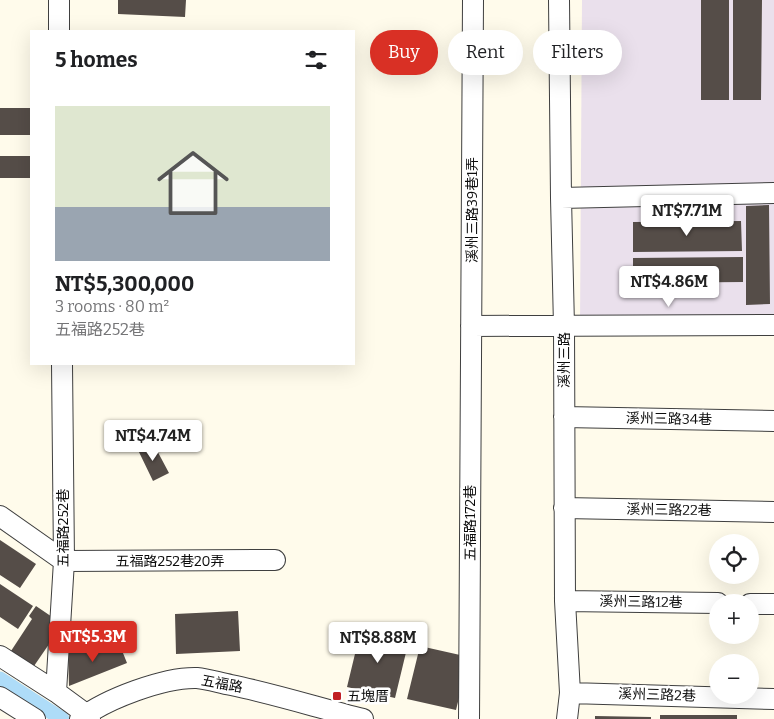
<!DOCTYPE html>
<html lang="en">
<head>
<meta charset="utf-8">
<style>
  body { margin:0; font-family:Bitter,"Noto Sans TC",serif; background:#f6f6f6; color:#202124; height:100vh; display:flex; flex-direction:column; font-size:19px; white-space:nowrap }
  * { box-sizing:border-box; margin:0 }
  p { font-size:16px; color:#757577 }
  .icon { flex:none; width:28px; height:28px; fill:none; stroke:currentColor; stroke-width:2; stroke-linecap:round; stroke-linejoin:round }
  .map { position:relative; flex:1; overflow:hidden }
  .drawer { position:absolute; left:30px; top:30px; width:325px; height:335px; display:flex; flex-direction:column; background:#fff; border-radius:0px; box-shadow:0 5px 20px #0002 }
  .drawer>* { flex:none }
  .guide { position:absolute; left:370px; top:30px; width:329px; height:45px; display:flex; gap:10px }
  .tools { position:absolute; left:709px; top:534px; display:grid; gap:10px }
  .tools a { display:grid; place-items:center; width:50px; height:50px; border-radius:50%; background:#fff; box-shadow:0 5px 20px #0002; font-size:25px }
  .price { position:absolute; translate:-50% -42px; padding:0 11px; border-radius:5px; background:#fff; color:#222; font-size:16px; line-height:32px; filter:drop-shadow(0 1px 2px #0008) }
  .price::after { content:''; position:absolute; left:50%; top:30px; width:15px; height:11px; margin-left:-8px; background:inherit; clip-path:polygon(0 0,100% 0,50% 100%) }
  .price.current { background:#d93025; color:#fff }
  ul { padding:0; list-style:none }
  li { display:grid; align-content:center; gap:10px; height:265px; padding:0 25px }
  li+li { border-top:1px solid #e0e0e0 }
  li span { display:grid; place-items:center; height:155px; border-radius:0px; color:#555 }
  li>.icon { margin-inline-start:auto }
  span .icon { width:90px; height:90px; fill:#fffc; stroke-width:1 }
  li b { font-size:21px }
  h2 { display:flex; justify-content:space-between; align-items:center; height:60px; padding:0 25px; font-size:21px }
  .chip { padding:0 18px; border-radius:22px; background:#fff; box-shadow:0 5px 20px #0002; font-size:18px; line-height:45px }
  .chip.current { background:#d93025; color:#fff }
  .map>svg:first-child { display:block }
  .industrial { fill:#eae0ec }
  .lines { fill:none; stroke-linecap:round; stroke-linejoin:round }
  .canal { stroke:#aedcf8; stroke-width:15 }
  .building { fill:#554d48 }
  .minor-casing { stroke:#3f3f3f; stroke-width:22 }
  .minor { stroke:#fff; stroke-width:20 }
  .poi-dot { fill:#c12026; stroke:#fff; stroke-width:2 }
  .labels { text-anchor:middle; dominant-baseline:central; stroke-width:5; stroke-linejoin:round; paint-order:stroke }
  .street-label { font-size:14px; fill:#0c0c0c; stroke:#fff }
  .poi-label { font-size:14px; fill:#0c0c0c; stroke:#fff; text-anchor:start }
</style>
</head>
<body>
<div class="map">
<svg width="774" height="719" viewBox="0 0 774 719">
  <rect width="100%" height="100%" fill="#fffbeb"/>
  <path class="industrial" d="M582 0H774V331L580 330Z"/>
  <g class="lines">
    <path class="canal" d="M0 679 62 719"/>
  </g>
  <path class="building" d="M118 0H186L185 17 118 14Z
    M701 0H729V100H701Z
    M733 0H762L761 100H733Z
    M0 108H31V135H0Z
    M0 156H31V178H0Z
    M769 205 770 304 746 305V206Z
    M741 221 742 251 633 252V222Z
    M743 257V282L633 283V258Z
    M153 443 169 473 153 481 138 450Z
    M0 540 36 564 20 588 0 575Z
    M0 584 33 606 18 629 0 617Z
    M36 606 58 621 56 634 34 666 11 651 32 619 29 616Z
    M238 611 240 651 176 654 175 614Z
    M361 629 409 640 395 698 347 687Z
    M420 646 469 657 456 710 407 699Z
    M121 648 127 663 69 686 68 649Z
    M660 715H737V719H660Z
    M595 716 651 717V719H595Z"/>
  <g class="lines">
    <g class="minor-casing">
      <path id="minor" d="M59 0V31
        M559 0 561 198 564 326 565 601 570 693 567 719
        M561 198 774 193
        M471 326 774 325
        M564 417 774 421
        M564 508 774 512
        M0 516 64 561 275 560
        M565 601 718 603
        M750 604H774
        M0 656 56 692 86 714 90 719
        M56 692 64 561 62 364
        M570 693 774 699
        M0 697 35 719
        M80 719C106 699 164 677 197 678 208 679 220 683 231 685 275 694 319 708 363 719
        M469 719 473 0"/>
    </g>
    <use href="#minor" class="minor"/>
  </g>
  <rect class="poi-dot" x="332" y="691" width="10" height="10" rx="2.5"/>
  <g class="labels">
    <g class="street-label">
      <text transform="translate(472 210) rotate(-90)">溪州三路39巷1弄</text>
      <text transform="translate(564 360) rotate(-90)">溪州三路</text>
      <text transform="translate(669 419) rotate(1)">溪州三路34巷</text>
      <text transform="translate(669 510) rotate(1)">溪州三路22巷</text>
      <text transform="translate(470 523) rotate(-90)">五福路172巷</text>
      <text transform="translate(63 528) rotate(-90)">五福路252巷</text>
      <text x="170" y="561">五福路252巷20弄</text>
      <text transform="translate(641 602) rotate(1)">溪州三路12巷</text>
      <text transform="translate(222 684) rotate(10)">五福路</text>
      <text transform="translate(657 695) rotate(2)">溪州三路2巷</text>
    </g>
    <g class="poi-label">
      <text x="347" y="696">五塊厝</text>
    </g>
  </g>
</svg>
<div class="tools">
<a><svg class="icon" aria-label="locate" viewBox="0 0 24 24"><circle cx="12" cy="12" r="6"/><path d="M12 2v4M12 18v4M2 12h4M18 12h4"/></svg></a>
<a>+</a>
<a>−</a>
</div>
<b class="price" style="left:687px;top:237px">NT$7.71M</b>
<b class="price" style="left:669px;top:308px">NT$4.86M</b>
<b class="price" style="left:153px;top:462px">NT$4.74M</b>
<b class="price current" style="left:93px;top:663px">NT$5.3M</b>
<b class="price" style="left:378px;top:664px">NT$8.88M</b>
<div class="guide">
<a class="chip current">Buy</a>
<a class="chip">Rent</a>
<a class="chip">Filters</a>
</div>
<section class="drawer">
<h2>5 homes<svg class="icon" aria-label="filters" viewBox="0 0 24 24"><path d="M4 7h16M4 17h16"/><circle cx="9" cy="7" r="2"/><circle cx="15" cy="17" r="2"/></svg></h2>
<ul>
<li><span style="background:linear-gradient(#dfe7d0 65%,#9aa5b1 0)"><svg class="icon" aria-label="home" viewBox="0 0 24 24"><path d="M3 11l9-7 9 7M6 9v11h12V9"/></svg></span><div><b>NT$5,300,000</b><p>3 rooms · 80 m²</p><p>五福路252巷</p></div></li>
</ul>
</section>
</div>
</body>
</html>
